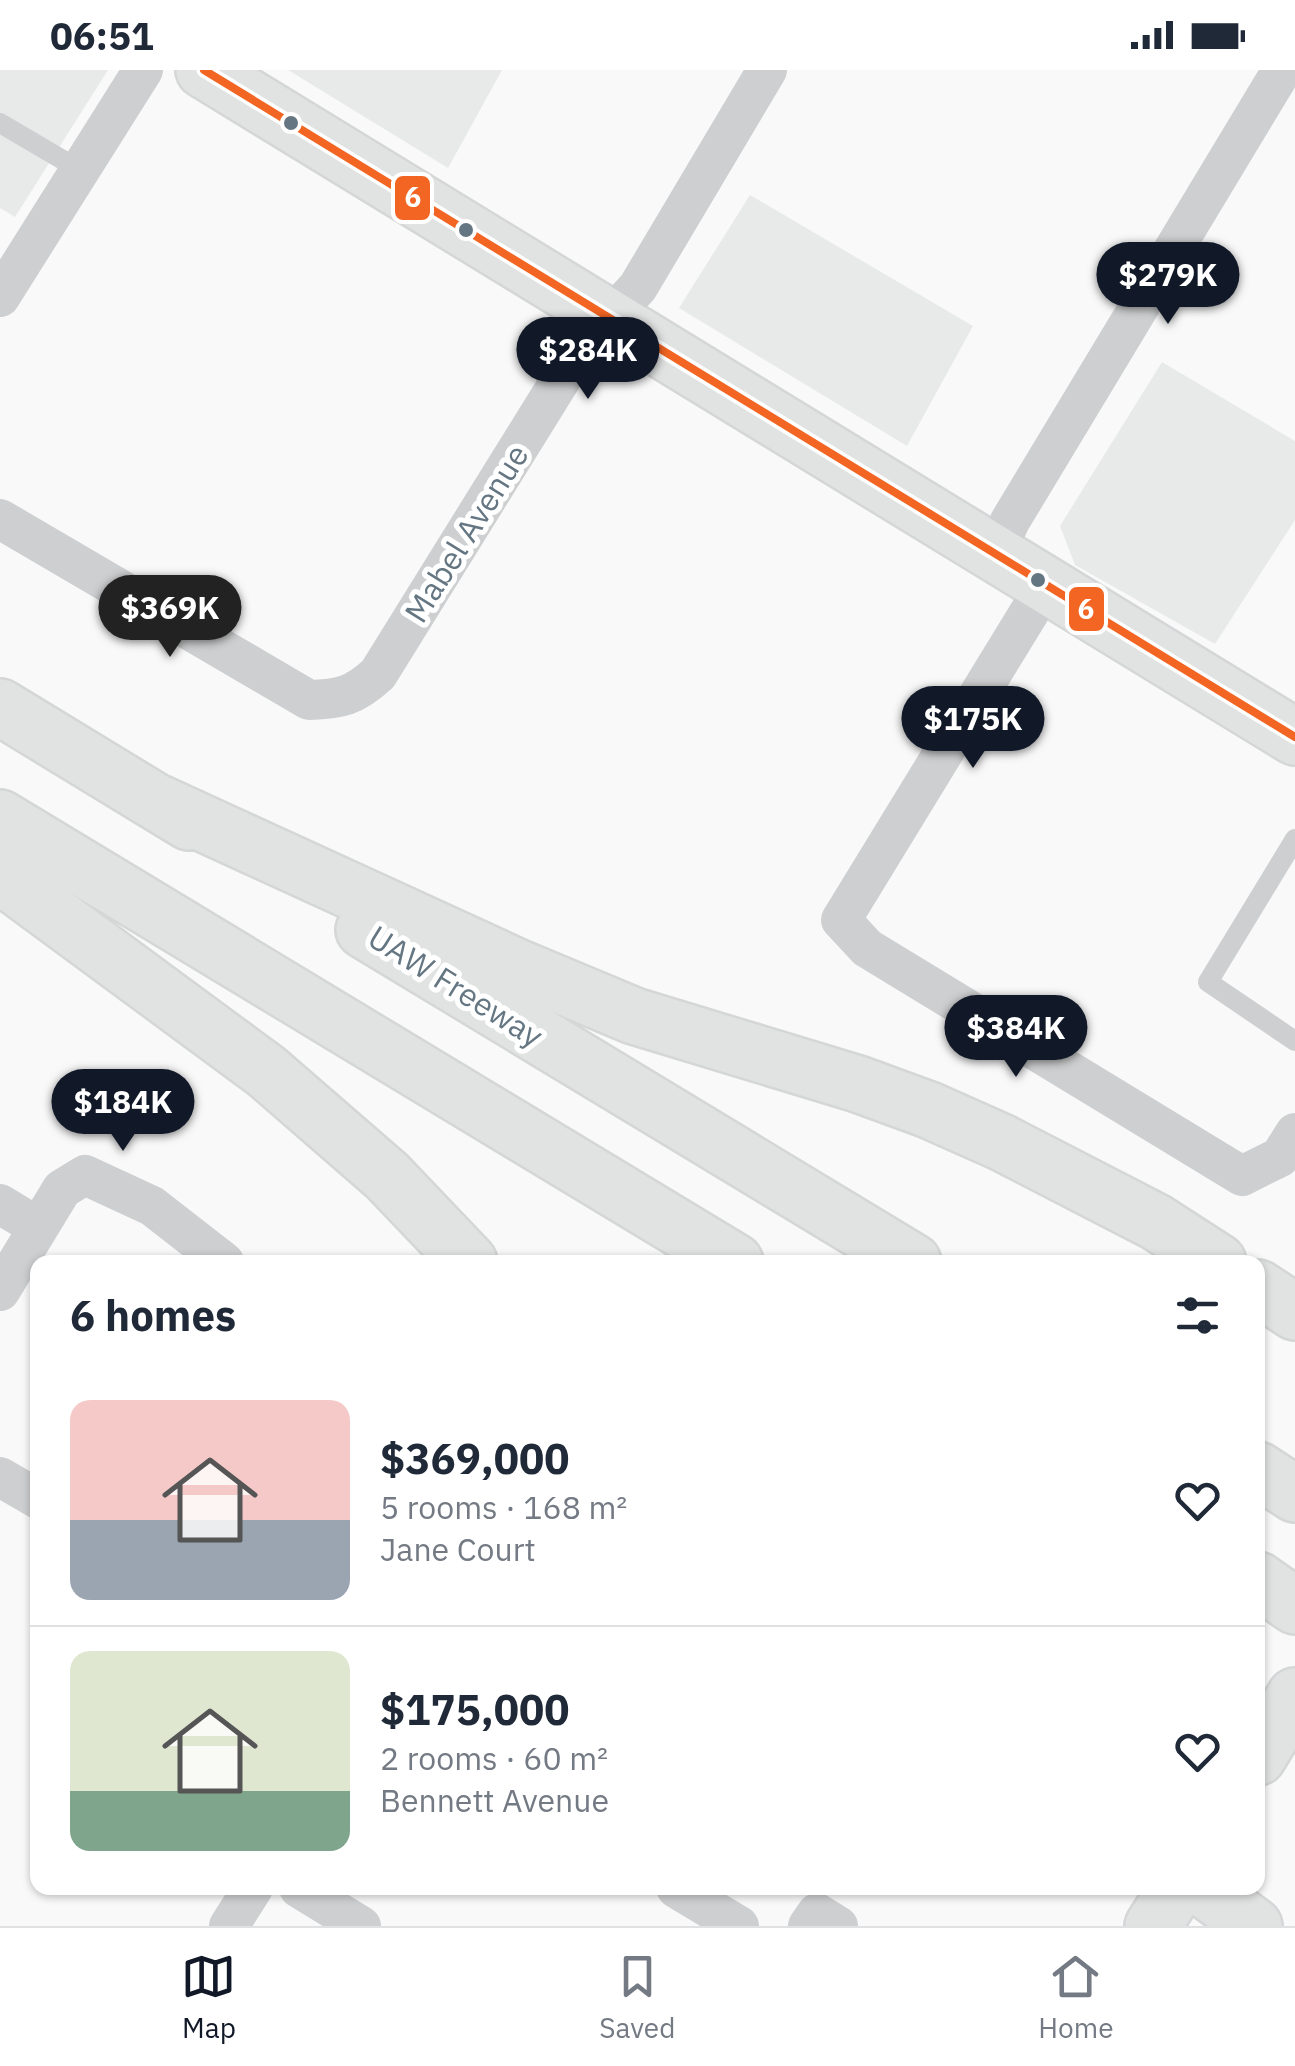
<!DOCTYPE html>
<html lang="en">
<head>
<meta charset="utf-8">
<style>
  body { margin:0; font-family:"IBM Plex Sans",sans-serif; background:#f2f2f3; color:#1f2937; height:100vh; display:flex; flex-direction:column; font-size:38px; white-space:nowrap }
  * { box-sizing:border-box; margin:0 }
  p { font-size:32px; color:#747a83 }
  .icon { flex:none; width:55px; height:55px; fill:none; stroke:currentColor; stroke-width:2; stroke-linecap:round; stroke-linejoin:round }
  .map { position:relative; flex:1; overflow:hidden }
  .details { position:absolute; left:30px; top:1185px; width:1235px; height:640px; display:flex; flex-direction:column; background:#fff; border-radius:20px; box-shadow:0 2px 8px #0004 }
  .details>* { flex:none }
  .price { position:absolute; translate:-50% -85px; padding:0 22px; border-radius:35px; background:#111827; color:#fff; font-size:32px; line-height:65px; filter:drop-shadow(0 2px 5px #0008) }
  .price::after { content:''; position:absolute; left:50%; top:60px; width:30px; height:22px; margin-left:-15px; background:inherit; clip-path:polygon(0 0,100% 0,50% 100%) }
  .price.current { background:#222; color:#fff }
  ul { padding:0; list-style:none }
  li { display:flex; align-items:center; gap:30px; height:250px; padding:0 40px }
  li+li { border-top:2px solid #e0e1e3 }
  li span { display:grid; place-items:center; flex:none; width:280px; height:200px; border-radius:20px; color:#555 }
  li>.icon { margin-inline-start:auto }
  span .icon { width:120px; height:120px; fill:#fffc; stroke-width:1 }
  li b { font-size:42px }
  h2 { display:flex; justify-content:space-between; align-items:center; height:120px; padding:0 40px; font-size:42px }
  .status { display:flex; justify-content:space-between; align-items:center; height:70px; padding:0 50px; background:#fff; direction:ltr }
  .status svg { height:28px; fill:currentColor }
  .menu { display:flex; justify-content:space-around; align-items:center; height:140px; border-top:2px solid #e0e1e3; background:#fff; font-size:28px; color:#747a83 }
  .menu a { display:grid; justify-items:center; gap:5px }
  .menu .current { color:#111827 }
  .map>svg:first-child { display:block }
  .built { fill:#e8e9e9 }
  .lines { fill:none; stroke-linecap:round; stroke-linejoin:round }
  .secondary-casing { stroke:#d5d6d7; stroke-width:60 }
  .highway-casing { stroke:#d5d6d6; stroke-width:60 }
  .lane { stroke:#cecfd0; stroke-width:20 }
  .street { stroke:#cecfd0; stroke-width:40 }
  .secondary { stroke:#e1e2e2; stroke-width:55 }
  .highway { stroke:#e1e2e2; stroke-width:55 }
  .bus-1-casing { stroke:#fff; stroke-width:15 }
  .bus-1 { stroke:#f26522; stroke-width:8 }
  .bus-dot { fill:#657683; stroke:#fff; stroke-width:4 }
  .labels { text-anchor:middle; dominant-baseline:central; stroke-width:10; stroke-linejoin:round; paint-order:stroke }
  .street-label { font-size:32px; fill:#657683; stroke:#fff }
  .line-badge { stroke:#fff; stroke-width:4 }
  .badge-label { font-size:28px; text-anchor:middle; font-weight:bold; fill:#fff }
</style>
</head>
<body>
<div class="status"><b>06:51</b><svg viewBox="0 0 49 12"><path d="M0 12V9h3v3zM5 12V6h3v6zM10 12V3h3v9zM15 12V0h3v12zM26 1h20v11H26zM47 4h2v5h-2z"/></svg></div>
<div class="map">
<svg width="1295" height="1856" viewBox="0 0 1295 1856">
  <rect width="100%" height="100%" fill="#f9f9f9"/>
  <path class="built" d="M0 0H108L15 147 0 138Z
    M288 0H502L448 98Z
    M750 125 973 256 907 376 679 238Z
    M1162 292 1295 371V450L1215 574 1075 495 1060 456Z"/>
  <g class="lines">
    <g class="secondary-casing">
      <path id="secondary" d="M204 0 1295 667
        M1258 1687 1295 1626
        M1203 1818 1254 1856
        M1153 1856 1177 1818"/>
    </g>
    <g class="highway-casing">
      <path id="highway" d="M0 637 189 752
        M159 733 519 898 634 946 858 1014 929 1040 1001 1072 1156 1152 1218 1192
        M0 748 735 1192
        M0 805 266 1001 387 1106 469 1192
        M364 860 913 1192
        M1258 1218 1295 1242
        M1258 1400 1295 1424
        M1258 1510 1295 1536"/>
    </g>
    <path class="lane" d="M0 53 80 100
      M1295 769 1208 912 1295 971"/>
    <path class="street" d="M0 227 143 0
      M0 449 309 630C341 629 354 626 378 604L576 285 638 217 767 0
      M995 484 1010 451 1282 0
      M1046 515 841 850 867 878 1242 1106 1280 1087 1295 1063
      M0 1134 38 1157
      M0 1221 62 1119 85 1105 152 1136 224 1192
      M0 1407 38 1429
      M299 1818 361 1856
      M676 1818 739 1856
      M229 1856 253 1818
      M808 1856 817 1843 838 1856"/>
    <use href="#secondary" class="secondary"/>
    <use href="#highway" class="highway"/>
    <g class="bus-1-casing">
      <path id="bus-1" d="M204 0 1295 667"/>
    </g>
    <use href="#bus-1" class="bus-1"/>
  </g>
  <g class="bus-dot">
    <circle cx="291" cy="53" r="9"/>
    <circle cx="466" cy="160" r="9"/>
    <circle cx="1038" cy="510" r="9"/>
  </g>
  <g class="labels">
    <g class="street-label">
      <text transform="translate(466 463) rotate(-58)">Mabel Avenue</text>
      <text transform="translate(456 916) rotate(32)">UAW Freeway</text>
    </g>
  </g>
  <g class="line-badge">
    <rect x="393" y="104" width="39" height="48" rx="10" fill="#f26522"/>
    <rect x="1067" y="515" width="39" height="48" rx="10" fill="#f26522"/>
  </g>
  <g class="badge-label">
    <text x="413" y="137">6</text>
    <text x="1086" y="549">6</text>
  </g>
</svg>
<b class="price" style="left:1168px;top:257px">$279K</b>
<b class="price" style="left:588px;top:332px">$284K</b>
<b class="price current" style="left:170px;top:590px">$369K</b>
<b class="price" style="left:973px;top:701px">$175K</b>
<b class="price" style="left:1016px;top:1010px">$384K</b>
<b class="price" style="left:123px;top:1084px">$184K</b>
<section class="details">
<h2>6 homes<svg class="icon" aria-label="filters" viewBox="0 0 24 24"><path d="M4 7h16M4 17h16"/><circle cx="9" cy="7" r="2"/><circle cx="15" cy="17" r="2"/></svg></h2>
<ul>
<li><span style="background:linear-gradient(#f6c9c9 60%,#9aa5b1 0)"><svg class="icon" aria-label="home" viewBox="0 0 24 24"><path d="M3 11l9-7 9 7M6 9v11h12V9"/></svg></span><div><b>$369,000</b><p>5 rooms · 168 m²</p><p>Jane Court</p></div><svg class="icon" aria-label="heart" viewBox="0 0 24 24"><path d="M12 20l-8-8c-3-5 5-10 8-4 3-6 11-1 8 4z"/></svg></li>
<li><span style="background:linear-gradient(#dfe7d0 70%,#7fa58c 0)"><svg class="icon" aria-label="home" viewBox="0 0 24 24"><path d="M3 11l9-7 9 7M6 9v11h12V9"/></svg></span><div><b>$175,000</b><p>2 rooms · 60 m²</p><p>Bennett Avenue</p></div><svg class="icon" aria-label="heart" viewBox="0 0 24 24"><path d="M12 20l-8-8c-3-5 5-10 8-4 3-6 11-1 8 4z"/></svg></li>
</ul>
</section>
</div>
<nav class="menu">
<a class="current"><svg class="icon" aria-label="map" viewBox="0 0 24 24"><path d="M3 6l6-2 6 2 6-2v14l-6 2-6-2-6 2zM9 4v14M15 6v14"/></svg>Map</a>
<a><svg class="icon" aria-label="saved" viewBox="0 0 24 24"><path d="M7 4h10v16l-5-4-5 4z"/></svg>Saved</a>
<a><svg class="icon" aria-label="home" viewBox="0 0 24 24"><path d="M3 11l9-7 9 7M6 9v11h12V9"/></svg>Home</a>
</nav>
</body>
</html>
